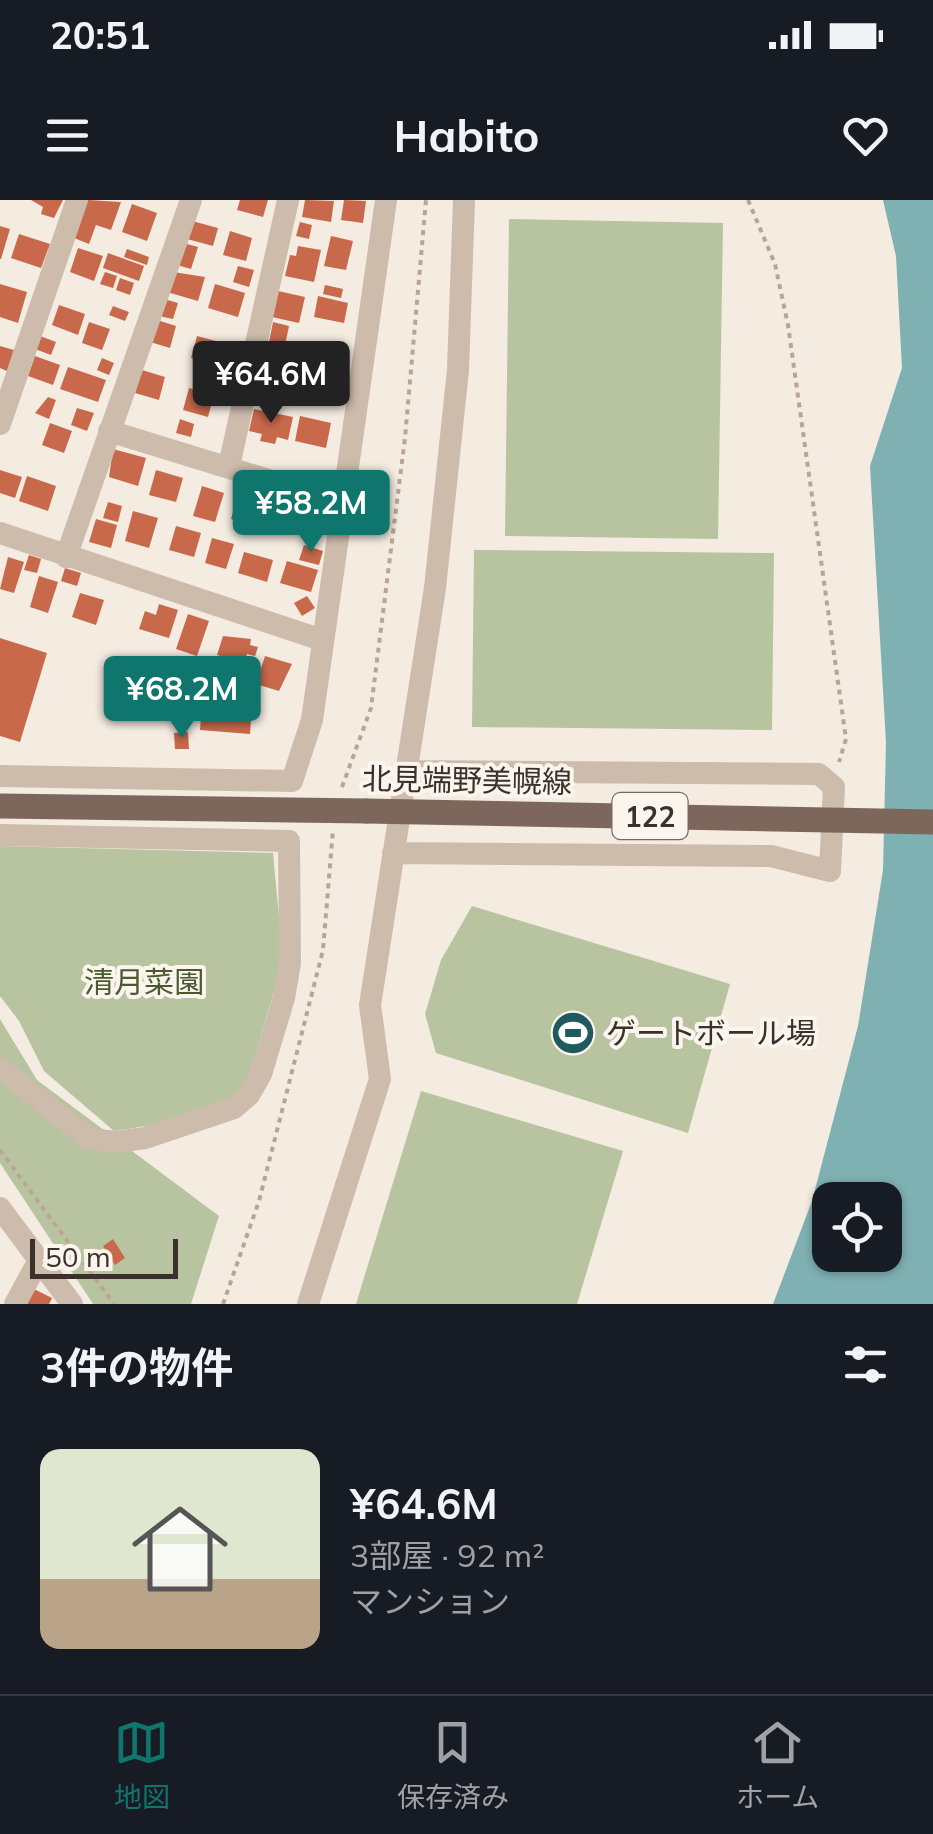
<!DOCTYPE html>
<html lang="ja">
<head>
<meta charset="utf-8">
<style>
  body { margin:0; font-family:Mulish,"Noto Sans JP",sans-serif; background:#20242c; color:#f1f3f6; height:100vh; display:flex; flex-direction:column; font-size:38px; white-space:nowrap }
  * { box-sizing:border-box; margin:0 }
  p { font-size:32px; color:#9ea1a6 }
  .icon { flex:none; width:55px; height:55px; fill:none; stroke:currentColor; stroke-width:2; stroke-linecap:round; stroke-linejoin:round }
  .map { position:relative; height:1104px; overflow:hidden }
  .side { display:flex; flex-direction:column; background:#171b24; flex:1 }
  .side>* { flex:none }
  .tools { position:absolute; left:812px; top:982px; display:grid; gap:20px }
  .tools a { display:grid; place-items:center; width:90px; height:90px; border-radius:20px; background:#171b24; box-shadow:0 2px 8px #0004; font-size:50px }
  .scale { position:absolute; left:30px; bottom:25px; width:148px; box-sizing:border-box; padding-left:10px; border:5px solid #3b302b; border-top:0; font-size:28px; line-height:35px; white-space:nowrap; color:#3b302b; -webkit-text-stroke:8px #fbf5ee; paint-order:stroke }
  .price { position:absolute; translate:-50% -85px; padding:0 22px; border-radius:10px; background:#0f766e; color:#fff; font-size:32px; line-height:65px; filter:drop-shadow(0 2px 5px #0008) }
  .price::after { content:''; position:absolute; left:50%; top:60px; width:30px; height:22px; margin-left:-15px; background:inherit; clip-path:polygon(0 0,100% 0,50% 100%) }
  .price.current { background:#222; color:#fff }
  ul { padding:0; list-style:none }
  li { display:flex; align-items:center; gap:30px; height:250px; padding:0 40px }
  li span { display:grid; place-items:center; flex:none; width:280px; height:200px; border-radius:20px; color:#555 }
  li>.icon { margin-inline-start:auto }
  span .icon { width:120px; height:120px; fill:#fffc; stroke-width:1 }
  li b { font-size:42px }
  h2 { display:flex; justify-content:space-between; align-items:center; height:120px; padding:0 40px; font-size:42px }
  .status { display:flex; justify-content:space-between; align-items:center; height:70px; padding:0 50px; background:#171b24; direction:ltr }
  .status svg { height:28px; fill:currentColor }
  header { display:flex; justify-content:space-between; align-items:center; height:130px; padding:0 40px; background:#171b24; font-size:45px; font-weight:700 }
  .dock { display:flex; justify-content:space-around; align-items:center; height:140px; border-top:2px solid #363941; background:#171b24; font-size:28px; color:#9ea1a6 }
  .dock a { display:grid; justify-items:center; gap:5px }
  .dock .current { color:#0f766e }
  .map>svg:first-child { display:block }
  .green { fill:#b8c4a0 }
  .water { fill:#7fb0b2; fill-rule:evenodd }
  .building { fill:#c8694b }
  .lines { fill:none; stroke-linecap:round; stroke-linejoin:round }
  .path { stroke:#b9a596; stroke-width:4; stroke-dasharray:5 5; stroke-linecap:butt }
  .minor { stroke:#cdbbac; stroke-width:22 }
  .major { stroke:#7d675c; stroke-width:25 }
  .major-bridge { stroke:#7d675c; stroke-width:25 }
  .labels { text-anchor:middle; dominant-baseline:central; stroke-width:8; stroke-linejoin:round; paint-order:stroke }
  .shield { fill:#fbf5ee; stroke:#756b66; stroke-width:2.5 }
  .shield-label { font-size:28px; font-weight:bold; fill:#3b302b }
  .street-label { font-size:30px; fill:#3b302b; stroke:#fbf5ee }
  .park-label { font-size:30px; fill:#4a5a2e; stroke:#fbf5ee }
  .poi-label { font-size:30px; fill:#3b302b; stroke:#fbf5ee; text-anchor:start }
</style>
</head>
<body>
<div class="status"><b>20:51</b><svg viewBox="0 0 49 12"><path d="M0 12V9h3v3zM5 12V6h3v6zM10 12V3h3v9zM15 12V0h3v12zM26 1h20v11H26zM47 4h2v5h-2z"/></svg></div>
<header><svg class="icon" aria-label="menu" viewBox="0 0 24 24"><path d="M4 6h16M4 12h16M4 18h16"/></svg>Habito<svg class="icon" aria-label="heart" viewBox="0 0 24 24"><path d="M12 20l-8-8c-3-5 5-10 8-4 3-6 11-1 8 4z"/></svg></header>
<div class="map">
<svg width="933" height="1104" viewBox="0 0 933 1104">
  <rect width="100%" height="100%" fill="#f4ebe1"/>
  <path class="green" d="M509 19 723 23 718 339 505 336Z
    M474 350 774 353 772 530 472 527Z
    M0 646 273 653 283 761 246 887C211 914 158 925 114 931L44 871 19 821 0 796Z
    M472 706 730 784 688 933 436 853 425 814 441 760Z
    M0 819 37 880 219 1016 191 1104H93L0 963Z
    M421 891 623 951 577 1104H356Z"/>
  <path class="water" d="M883 0H933V1104H773L812 1001 858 826 883 670 886 542 870 266 902 168 896 56ZM830 1000H885V1055H830Z"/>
  <path class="building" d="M31 0H63L54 18 41 14 43 7Z
    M88 0 121 2 111 30 96 25 89 44 74 38Z
    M240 0H268L263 17 237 10Z
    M305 0 334 1 331 22 302 17Z
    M344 0 366 1 363 23 341 20Z
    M132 4 157 13 147 41 122 32Z
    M192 21 218 28 213 46 187 39Z
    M300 22 312 25 309 39 296 36Z
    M0 26 10 29 1 59H0Z
    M230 31 252 38 246 61 223 55Z
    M19 34 50 44 41 68 11 58Z
    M331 36 353 41 346 70 324 66Z
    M183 43 198 47 191 69 177 65Z
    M298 46 321 50 314 82 285 76 290 55 296 56Z
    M78 48 103 56 94 81 70 72Z
    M127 49 149 57 147 65 124 57Z
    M108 53 144 66 139 81 103 68Z
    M238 66 254 70 249 87 233 82Z
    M105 72 117 76 113 88 100 84Z
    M173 72 205 77 198 101 167 92Z
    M120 78 134 83 130 95 116 90Z
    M0 84 27 92 18 123 0 117Z
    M215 84 245 93 238 117 208 108Z
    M325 85 343 89 341 98 323 94Z
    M278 91 305 97 299 123 272 117Z
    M318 96 348 103 344 123 314 117Z
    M164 99 178 103 173 119 159 116Z
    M59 105 85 114 78 135 52 125Z
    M113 106 129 112 125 121 109 115Z
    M157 120 176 126 170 148 150 142Z
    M89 122 110 129 102 150 82 143Z
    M273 122 289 126 284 150 268 147Z
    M40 136 56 142 51 155 35 149Z
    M197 136 220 142 213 164 191 158Z
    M0 146 14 150 7 171 0 168Z
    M222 149 237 154 233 168 218 163Z
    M35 156 60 165 53 185 28 176Z
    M311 156 342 163 334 194 303 188Z
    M102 158 114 163 109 175 97 170Z
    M279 158 300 162 298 174 288 172 283 193 257 187 263 161 278 164Z
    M68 167 106 180 98 202 60 189Z
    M142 170 165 177 159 200 135 193Z
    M189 188 214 195 208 217 183 210Z
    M48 197 56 200 49 219 35 213Z
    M77 208 94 213 87 231 71 225Z
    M254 209 293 217 288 240 277 237 275 244 260 241 262 234 249 231Z
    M300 216 331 223 326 248 295 241Z
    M180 219 194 224 191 237 176 233Z
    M50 223 72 231 64 253 42 245Z
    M113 249 146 258 138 286 109 277Z
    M0 270 22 277 15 298 0 293Z
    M156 270 183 278 176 302 149 295Z
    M27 276 56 286 48 311 19 301Z
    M202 286 224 293 215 322 193 316Z
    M237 297 271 307 264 329 231 319Z
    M285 300 319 309 312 333 278 323Z
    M108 302 122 306 118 322 103 318Z
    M133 311 158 318 149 348 125 341Z
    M96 319 117 325 111 348 89 342Z
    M176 326 201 333 194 357 169 350Z
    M212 338 234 344 226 369 205 363Z
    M304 345 323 351 319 365 299 360Z
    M244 352 273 360 267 382 238 373Z
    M29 355 41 359 37 373 24 370Z
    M8 357 24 362 14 393 0 389Z
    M287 361 318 370 311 392 280 383Z
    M65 368 81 373 77 386 61 381Z
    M39 376 58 382 48 413 30 407Z
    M80 393 104 400 96 425 72 417Z
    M307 396 315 408 302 416 294 403Z
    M159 404 178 410 169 438 139 429 145 411 156 415Z
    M188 414 209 421 197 456 176 449Z
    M223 436 251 439 250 445 258 447 255 456 247 454 244 463 217 455Z
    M0 438 47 453 20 542 0 536Z
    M265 456 292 464 279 491 256 484Z
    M202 501 252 506 250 534 200 530Z
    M188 532 189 549H175L174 533Z
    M113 1039 125 1058 115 1065 103 1046Z
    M34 1089 52 1098 49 1104H25Z"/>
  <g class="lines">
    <path class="path" d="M748 0 775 64 788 125 846 539 839 562
      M342 587 371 508 405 238 426 0
      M0 950 114 1104
      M223 1104 259 1001 323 750 333 630"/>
    <path class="minor" d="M0 224 77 0
      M109 231 343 303
      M229 266 288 0
      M0 333 322 440
      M66 357 191 0
      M0 576 292 581 312 520 386 0
      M0 635 289 641 290 763 284 798 261 874 249 895 234 908 145 938 116 942 89 939 0 868
      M393 653 771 656 830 671 834 587 819 574 406 571
      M0 1008 72 1104
      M15 1104 39 1060
      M308 1104 380 879 370 805 435 388 458 170 464 0"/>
    <path class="major" d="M0 606 366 611"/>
    <path class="major-bridge" d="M366 611 933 622"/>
  </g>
  <defs>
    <g id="stadium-disc" transform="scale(2.25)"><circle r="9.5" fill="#1f5a5e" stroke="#fbf5ee"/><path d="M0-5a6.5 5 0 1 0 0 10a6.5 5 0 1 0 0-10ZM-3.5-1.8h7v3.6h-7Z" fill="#fff"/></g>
  </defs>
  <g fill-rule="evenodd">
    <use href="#stadium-disc" x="573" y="833"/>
  </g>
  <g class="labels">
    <rect class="shield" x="612.5" y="593" width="75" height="46" rx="8"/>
    <g class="shield-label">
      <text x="650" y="616">122</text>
    </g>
    <g class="street-label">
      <text transform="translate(467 580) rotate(1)">北見端野美幌線</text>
    </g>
    <g class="park-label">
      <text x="144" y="782">清月菜園</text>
    </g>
    <g class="poi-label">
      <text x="606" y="833">ゲートボール場</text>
    </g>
  </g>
</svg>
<div class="tools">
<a><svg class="icon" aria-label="locate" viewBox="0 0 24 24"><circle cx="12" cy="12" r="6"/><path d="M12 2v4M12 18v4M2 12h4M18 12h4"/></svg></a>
</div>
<div class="scale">50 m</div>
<b class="price current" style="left:271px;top:226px">¥64.6M</b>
<b class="price" style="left:311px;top:355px">¥58.2M</b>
<b class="price" style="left:182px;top:541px">¥68.2M</b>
</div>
<section class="side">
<h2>3件の物件<svg class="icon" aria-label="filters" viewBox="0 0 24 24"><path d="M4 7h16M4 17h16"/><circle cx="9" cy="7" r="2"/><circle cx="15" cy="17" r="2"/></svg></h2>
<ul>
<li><span style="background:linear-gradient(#dfe7d0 65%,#b9a48a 0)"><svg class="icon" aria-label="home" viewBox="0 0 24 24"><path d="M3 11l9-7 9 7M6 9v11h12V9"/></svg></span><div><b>¥64.6M</b><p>3部屋 · 92 m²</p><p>マンション</p></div></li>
</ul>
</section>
<nav class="dock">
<a class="current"><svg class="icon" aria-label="map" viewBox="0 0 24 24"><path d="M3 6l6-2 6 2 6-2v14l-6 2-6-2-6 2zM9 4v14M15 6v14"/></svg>地図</a>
<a><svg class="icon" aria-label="saved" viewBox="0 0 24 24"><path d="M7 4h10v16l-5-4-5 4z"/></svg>保存済み</a>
<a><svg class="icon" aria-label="home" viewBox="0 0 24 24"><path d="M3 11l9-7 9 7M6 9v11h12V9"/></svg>ホーム</a>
</nav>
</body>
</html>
